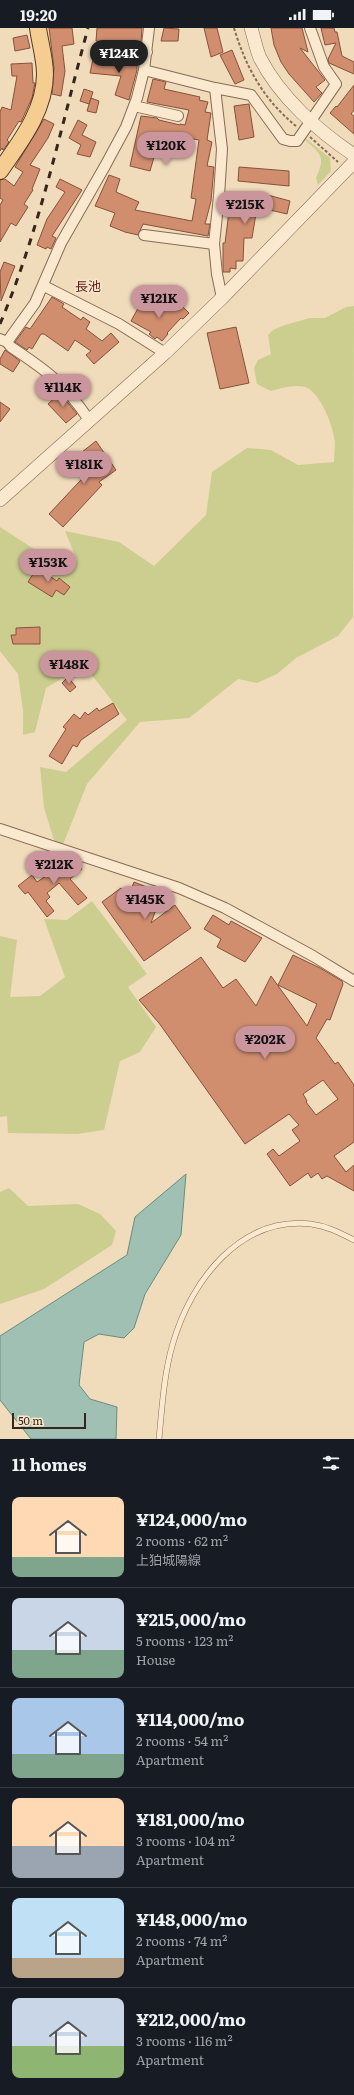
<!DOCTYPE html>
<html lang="en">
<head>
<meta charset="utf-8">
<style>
  body { margin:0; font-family:Literata,"Noto Sans JP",serif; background:#242831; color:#f1f3f6; height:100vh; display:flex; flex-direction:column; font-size:15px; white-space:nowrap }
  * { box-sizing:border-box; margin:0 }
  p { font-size:13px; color:#9ea1a6 }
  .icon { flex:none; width:22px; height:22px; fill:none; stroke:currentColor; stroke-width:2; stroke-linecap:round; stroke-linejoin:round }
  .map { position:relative; height:1411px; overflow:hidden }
  .panel { display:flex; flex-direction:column; background:#171b24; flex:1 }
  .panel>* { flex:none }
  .scale { position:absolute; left:12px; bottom:10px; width:74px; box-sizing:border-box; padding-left:4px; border:2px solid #36251a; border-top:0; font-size:11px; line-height:14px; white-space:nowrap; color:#36251a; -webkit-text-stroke:3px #f7e6cb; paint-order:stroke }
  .price { position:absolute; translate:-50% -34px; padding:0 9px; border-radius:14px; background:#ca959c; color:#111; font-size:13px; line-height:26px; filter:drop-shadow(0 1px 2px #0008) }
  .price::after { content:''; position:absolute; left:50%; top:24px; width:12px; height:9px; margin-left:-6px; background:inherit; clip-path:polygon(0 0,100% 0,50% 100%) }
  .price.on { background:#222; color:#fff }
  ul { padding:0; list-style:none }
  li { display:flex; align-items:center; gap:12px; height:100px; padding:0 12px }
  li+li { border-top:1px solid #363941 }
  li span { display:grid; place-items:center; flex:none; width:112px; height:80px; border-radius:8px; color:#555 }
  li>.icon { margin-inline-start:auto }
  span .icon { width:48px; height:48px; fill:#fffc; stroke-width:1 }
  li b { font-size:17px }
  h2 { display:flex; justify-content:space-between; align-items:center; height:48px; padding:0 12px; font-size:17px }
  .status { display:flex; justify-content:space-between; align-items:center; height:28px; padding:0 20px; background:#171b24; direction:ltr }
  .status svg { height:11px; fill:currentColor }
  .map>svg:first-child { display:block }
  .green { fill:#ccce8f }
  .water { fill:#a0c0b4; stroke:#678e81 }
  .building { fill:#d08e6f; stroke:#885139; fill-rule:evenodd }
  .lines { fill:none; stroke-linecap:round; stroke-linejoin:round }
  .service-casing { stroke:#886b55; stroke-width:6 }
  .minor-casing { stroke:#886b55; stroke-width:12 }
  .tertiary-casing { stroke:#886b55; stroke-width:14 }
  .primary-casing { stroke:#553a2a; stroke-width:18 }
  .path { stroke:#886b55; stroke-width:2; stroke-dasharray:3 2; stroke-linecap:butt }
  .service { stroke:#fae9cf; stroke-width:5 }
  .minor { stroke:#fae9cf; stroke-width:10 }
  .tertiary { stroke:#fae9cf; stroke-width:13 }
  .primary { stroke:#f6cd90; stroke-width:16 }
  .rail { stroke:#36251a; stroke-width:3; stroke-dasharray:7 7; stroke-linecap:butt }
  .labels { text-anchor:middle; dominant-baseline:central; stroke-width:3; stroke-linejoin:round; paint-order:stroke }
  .quarter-label { font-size:13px; fill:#652018; stroke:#f7e6cb }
</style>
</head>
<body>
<div class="status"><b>19:20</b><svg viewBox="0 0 49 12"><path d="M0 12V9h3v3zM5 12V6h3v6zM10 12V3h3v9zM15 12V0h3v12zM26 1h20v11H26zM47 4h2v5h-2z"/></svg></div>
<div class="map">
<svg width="354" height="1411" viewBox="0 0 354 1411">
  <rect width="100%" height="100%" fill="#f0dbbb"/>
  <path class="green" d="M305 110 330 130 331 143 318 157 316 150C326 128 321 126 304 111Z
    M354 278 353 589 338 608 296 630 277 646 257 655 238 651 189 690 140 694 87 756 62 819 55 815 44 780 40 739 66 744 127 692 84 637 46 660 35 704 23 707V683L18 646 0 623V499L65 541 77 532 65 503 119 514 154 538 206 487 212 444 247 420 271 422 298 437 334 434C334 426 336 416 334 409 332 395 319 363 305 359 293 356 282 360 271 363L257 356 254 340 258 332 271 326 268 307 273 302 285 297 310 290H325L346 279Z
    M92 873 147 946 128 959 156 999 140 1024 120 1033 104 1102 77 1106 8 1105 7 1088 0 1089V908L17 912 10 969 40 968 65 949 44 891 67 892Z
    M9 1160 28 1178 78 1176 100 1186 116 1203 112 1217 44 1261 0 1276V1164Z"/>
  <path class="water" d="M186 1146 181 1207 145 1266 134 1300 124 1310 99 1306 84 1314 79 1357 90 1371 117 1379 116 1411H31L0 1372V1308L127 1227 135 1189Z"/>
  <path class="building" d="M49 0H72L74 16 62 18 65 43 61 68 52 66 54 40Z
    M97 0H142L141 14 138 13 137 18H126L96 13Z
    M164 0 179 1 178 13H161Z
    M204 0H217L223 24 211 29Z
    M271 0H302L308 24 300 20 325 52 316 59 322 65 314 74 289 46 281 34 274 17Z
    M321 0H334L335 4H337L342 28 354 34V46L329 35 328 31 336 15 325 17Z
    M27 7 30 20 15 23 13 10Z
    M232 22 244 52 235 56 220 27Z
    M125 30H137V42L129 72 115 67 121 48 90 45 93 31 124 36Z
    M32 35 33 55H35L32 70 21 94 19 93 7 112 9 114 3 122 2 120 0 123V84L2 79 11 82 17 48H12L11 36Z
    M153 51 166 54 164 61 200 69 199 72 208 74 205 84 211 85 207 112 212 114 207 138 214 139 211 173 205 196H210L208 208 143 196 138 207 125 204 110 198 115 185 95 178 109 147 120 151 116 164 139 174 135 182 192 193 196 171 191 170 199 112 161 105 150 143 130 138 141 88 157 90 159 92 180 97V96L185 97 189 82 147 74Z
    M354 57V82L351 86 354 88V106L330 85 336 78 337 79Z
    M84 61 93 64 89 76 80 73Z
    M91 70 99 73 96 85 87 83Z
    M249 76 254 109 239 112 234 78Z
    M44 91 54 96 48 110 30 137 40 141 32 161 33 162 24 176 28 179 16 198 11 195 0 214V177L3 172 0 170V152L5 151 14 158 23 144 15 139Z
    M78 92 87 97 82 107 96 114 90 129 77 126 81 117 69 110Z
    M239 139 289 143V158L238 153Z
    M60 151 82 162 52 208 56 210 51 221 47 219 46 221 37 217 47 191 65 164 56 159Z
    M264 166 290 173 287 186 257 179 252 210H244L243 233H236V241L230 240V244H223V215H225L231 168 263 172Z
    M4 234 15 238 1 273 0 244Z
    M52 269 64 276 62 279 81 292 83 289 90 294 86 301 102 313 111 305 119 314 94 336 86 327 91 323 75 312 68 323 44 306H41L32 321 29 319 27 322 15 314 26 299 30 301Z
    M158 274 171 280 175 276 177 278 180 276 189 285 183 291 181 290 167 305 168 306 162 313 157 309 155 311 149 306 151 304 131 293 141 275 153 282Z
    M236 299 249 355 220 361 207 305Z
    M5 322 20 333 13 344 0 336V331Z
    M60 365 77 386 66 395 48 376Z
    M0 374 10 381 0 394Z
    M96 413 116 442 99 454 102 457 63 499 49 486 93 439 82 424Z
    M37 540 57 553 59 550 70 559 64 567 56 562 52 569 28 554Z
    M40 599V616H13L11 607H16V600Z
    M68 649 76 659 70 664 62 655Z
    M113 675 119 686 81 712 77 719 73 717 62 736 49 728 66 701 63 699 74 686 80 691 85 684 88 687 97 680 99 683Z
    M69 831 75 833 82 841 70 851 87 870 78 877 59 855 47 865 50 869 46 873 54 883 47 889 28 864 25 866 18 858 32 847 37 854 52 844 48 840 56 834 59 838Z
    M134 854 162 865 151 895 175 877 191 900 144 933 102 874 121 860 128 870Z
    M213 887 229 897 231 893 262 910 245 934 217 919 221 911 204 901Z
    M293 927 320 940 342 953 343 956 330 992 327 991 316 1010 335 1036 338 1034 354 1057V1114L334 1128 346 1144 354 1137V1163L327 1148 322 1151 318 1145 311 1150 308 1145 290 1158 267 1126 273 1121 279 1128 300 1113 292 1102 299 1097 289 1086 245 1116 159 995 139 972 201 929 223 960 236 951 256 978 271 948 307 998 317 976 278 957ZM323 1052 338 1071 316 1087 306 1074 307 1073 303 1066Z"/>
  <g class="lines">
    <g class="service-casing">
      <path id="service" d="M159 1411C162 1379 164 1345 173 1315 191 1253 240 1188 311 1196 327 1198 340 1205 354 1212"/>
    </g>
    <g class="minor-casing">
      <path id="minor" d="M105 24H147
        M144 42 215 60 222 121 219 168 214 216 217 246 222 270
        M215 60 251 67 283 111 290 113H297L336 56 324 39 310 0
        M134 78 178 88
        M144 207 214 216
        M44 258 119 296 165 325
        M0 311 7 314 11 319C46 342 65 356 89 392
        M7 314 35 275 61 215 105 138 126 99 137 70 144 42 149 0
        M0 801 179 860 225 880 313 928 354 953"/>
    </g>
    <g class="tertiary-casing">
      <path id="tertiary" d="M251 0C254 9 256 21 260 30 280 69 318 103 354 127
        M0 472 165 325 222 270 354 134"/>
    </g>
    <g class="primary-casing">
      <path id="primary" d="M0 143C20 114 45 83 45 46 45 31 40 15 38 0"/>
    </g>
    <path class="path" d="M234 0C246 40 264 72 296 98
      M310 109 338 134"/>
    <use href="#service" class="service"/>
    <use href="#minor" class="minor"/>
    <use href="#tertiary" class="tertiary"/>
    <use href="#primary" class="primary"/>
    <path class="rail" d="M0 296C40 201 61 99 88 0"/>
  </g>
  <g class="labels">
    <g class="quarter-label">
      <text x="88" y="257">長池</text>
    </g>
  </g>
</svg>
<div class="scale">50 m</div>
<b class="price on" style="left:119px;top:46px">¥124K</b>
<b class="price" style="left:166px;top:138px">¥120K</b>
<b class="price" style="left:245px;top:197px">¥215K</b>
<b class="price" style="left:159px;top:291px">¥121K</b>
<b class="price" style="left:63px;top:380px">¥114K</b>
<b class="price" style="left:84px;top:457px">¥181K</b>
<b class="price" style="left:48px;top:555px">¥153K</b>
<b class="price" style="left:69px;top:657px">¥148K</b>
<b class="price" style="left:54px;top:857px">¥212K</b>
<b class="price" style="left:145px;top:892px">¥145K</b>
<b class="price" style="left:265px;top:1032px">¥202K</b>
</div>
<section class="panel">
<h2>11 homes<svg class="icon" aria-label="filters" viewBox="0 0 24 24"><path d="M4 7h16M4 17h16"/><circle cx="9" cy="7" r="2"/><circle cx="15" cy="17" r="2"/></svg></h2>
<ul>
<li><span style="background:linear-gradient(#ffd9b3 75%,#7fa58c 0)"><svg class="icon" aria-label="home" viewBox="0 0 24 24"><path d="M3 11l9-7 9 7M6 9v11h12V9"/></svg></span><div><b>¥124,000/mo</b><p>2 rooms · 62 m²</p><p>上狛城陽線</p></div></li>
<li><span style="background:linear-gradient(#c9d6e8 65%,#7fa58c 0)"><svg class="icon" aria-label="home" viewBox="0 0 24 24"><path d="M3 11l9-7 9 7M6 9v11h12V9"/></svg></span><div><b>¥215,000/mo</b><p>5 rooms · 123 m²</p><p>House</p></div></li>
<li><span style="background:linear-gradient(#a9c7e8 70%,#7fa58c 0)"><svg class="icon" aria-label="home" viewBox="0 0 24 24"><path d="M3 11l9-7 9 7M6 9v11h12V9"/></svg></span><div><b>¥114,000/mo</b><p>2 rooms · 54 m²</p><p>Apartment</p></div></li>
<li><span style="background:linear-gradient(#ffd9b3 60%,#9aa5b1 0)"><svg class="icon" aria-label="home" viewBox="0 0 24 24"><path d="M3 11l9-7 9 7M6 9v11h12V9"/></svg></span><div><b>¥181,000/mo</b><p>3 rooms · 104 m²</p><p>Apartment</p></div></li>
<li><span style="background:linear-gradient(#bfe0f5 75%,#b9a48a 0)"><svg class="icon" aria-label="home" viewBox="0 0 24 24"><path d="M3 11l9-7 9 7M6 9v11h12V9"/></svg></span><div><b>¥148,000/mo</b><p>2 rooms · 74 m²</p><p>Apartment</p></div></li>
<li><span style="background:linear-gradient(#c9d6e8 60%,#8fb573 0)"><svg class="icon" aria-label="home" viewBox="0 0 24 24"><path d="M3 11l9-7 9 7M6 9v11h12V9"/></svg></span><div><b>¥212,000/mo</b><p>3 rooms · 116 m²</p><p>Apartment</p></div></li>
</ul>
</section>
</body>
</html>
